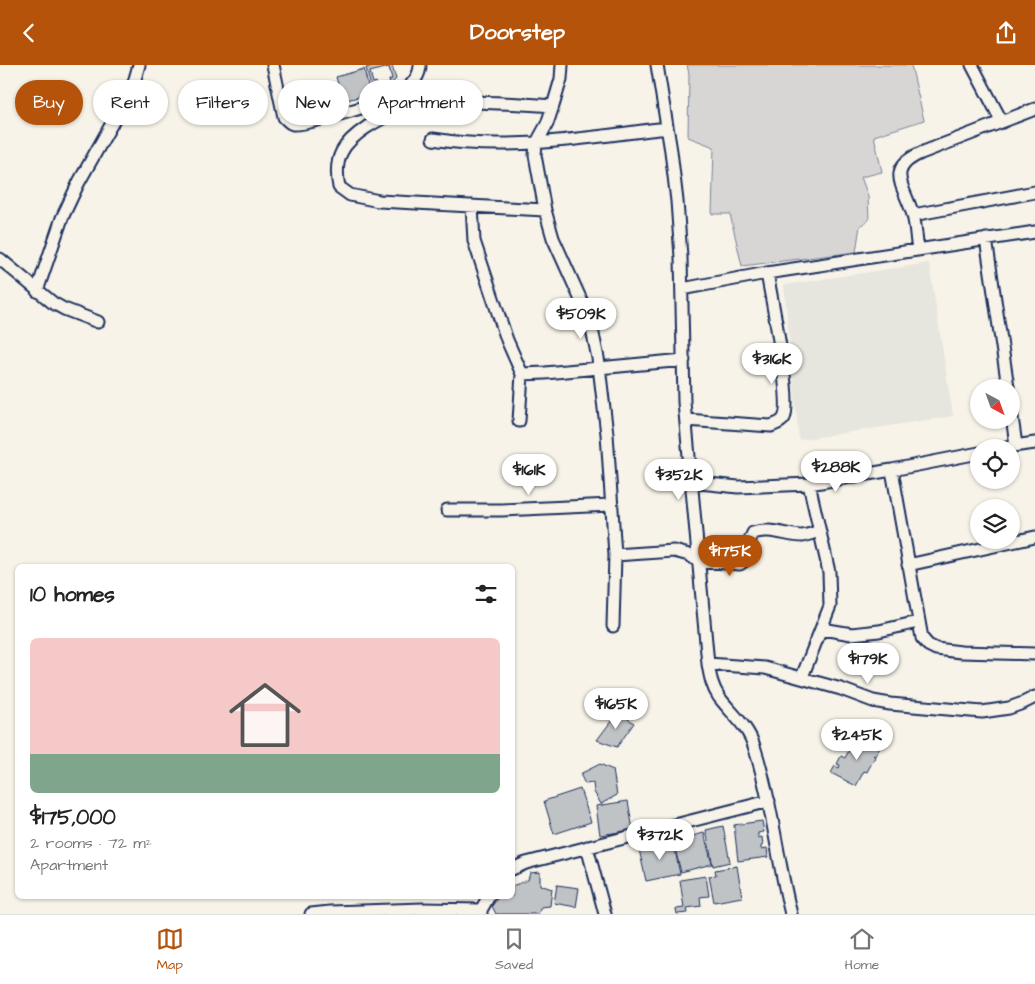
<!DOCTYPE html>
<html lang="en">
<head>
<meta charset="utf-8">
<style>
  body { margin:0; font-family:"Architects Daughter",sans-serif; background:#f2f2f2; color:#222; height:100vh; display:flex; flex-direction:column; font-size:19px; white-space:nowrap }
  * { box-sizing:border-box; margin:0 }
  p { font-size:16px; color:#767676 }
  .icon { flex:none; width:28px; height:28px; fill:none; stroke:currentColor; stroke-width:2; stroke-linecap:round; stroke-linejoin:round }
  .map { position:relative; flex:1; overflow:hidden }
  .panel { position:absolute; left:15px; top:499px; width:500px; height:335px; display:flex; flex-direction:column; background:#fff; border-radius:8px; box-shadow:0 1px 4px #0004 }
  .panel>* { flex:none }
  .top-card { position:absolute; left:15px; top:15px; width:500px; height:45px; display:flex; gap:10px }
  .needle { width:32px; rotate:139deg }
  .tools { position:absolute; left:970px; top:314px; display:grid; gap:10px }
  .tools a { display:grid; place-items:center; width:50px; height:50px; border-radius:50%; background:#fff; box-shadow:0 1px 4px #0004; font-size:25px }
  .price { position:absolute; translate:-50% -42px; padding:0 11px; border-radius:18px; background:#fff; color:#222; font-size:16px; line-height:32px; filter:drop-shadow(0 1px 2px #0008) }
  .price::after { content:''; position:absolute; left:50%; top:30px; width:15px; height:11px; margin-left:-8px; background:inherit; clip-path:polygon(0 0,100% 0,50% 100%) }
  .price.on { background:#b45309; color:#fff }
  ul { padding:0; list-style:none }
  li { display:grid; align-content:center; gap:10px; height:265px; padding:0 15px }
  li span { display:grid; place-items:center; height:155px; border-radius:8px; color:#555 }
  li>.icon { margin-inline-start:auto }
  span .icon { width:90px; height:90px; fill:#fffc; stroke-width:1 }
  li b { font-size:21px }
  h2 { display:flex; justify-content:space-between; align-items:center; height:60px; padding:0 15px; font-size:21px }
  .pill { padding:0 18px; border-radius:22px; background:#fff; box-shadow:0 1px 4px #0004; font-size:18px; line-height:45px }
  .pill.on { background:#b45309; color:#fff }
  header { display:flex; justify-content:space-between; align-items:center; height:65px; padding:0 15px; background:#b45309; color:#fff; font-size:22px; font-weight:800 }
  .dock { display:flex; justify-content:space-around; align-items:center; height:70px; border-top:1px solid #e0e0e0; background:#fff; font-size:14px; color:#767676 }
  .dock a { display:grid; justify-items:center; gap:2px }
  .dock .on { color:#b45309 }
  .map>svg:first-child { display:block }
  .built { fill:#e6e5de }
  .green { fill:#d7d6d4; stroke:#798299 }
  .building { fill:#c0c3c5; stroke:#1b2f5e }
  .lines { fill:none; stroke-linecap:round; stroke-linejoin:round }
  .minor-casing { stroke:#1b2f5e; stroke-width:15 }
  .minor { stroke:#f7f3e8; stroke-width:11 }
</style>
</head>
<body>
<header><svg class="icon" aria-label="back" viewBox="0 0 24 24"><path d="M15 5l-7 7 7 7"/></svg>Doorstep<svg class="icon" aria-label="share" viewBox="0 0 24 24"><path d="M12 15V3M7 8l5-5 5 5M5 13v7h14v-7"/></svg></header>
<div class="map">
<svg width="1035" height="849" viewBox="0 0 1035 849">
  <rect width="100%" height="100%" fill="#f7f3e8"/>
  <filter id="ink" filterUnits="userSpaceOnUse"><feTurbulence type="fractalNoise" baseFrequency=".02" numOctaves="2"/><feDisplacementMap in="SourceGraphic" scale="10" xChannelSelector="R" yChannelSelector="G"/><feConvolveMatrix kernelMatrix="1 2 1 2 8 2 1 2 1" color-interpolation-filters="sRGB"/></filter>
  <g filter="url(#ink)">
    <path class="built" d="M929 198 953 351 799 375 784 220Z"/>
    <path class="green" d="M687 0H911L924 55 874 71 882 107 861 112 868 131 869 155 860 161 856 187 742 201 730 149H712L714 82 688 72 689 9Z"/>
    <path class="building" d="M374 0H392L396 14 390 20 389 15 392 14 389 2 370 7 373 18 376 17 377 21 381 20 384 23 372 26 366 3Z
      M364 4 370 29 343 36 336 12Z
      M618 647 634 658 617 682 597 675Z
      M863 672 881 681 875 691 873 690 875 692 867 707 864 706 856 721 831 708 835 701 839 703 840 700 837 699 841 691 845 693 850 683 852 684 856 677 860 678Z
      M600 699 613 705 617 730 601 739 594 727 593 718 585 719 580 709Z
      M580 724 591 757 554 769 544 736Z
      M628 736 633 765 600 770 596 741Z
      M762 756 764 767 758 768V773L762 772 763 780 761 781V784L767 783 768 792 738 796 734 760Z
      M723 761 730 797 713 801 706 765Z
      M704 768 712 799 681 807 673 776Z
      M673 776 680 809 646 816 639 784Z
      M737 801 742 832 714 837 709 811 716 810 715 805Z
      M540 807V820L552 824 550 841 541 842 538 849H496L492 841 499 831H512V821L528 815 530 808Z
      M706 811 709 831 700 832 701 841 687 843 688 848 677 849 676 844 684 843 680 815Z
      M557 820 579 823 576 842 554 838Z"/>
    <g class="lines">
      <g class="minor-casing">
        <path id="minor" d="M273 0 284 52C287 55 289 58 293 59 305 61 391 35 401 28 411 21 420 12 420 0
          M562 0 561 14 553 41 547 59 536 79 535 90 545 145 553 173 590 255 598 293 607 369 615 490 613 561
          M657 0 671 86 677 136 681 192 684 337 708 599C710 611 712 622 719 632 731 648 748 661 754 681 772 736 777 794 791 849
          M972 0 1002 57
          M433 74C511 87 589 72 667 63
          M472 141 474 176 507 275 522 309 519 356
          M545 145 379 136 350 130 339 122C333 92 343 78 367 62 385 51 402 42 423 38 440 34 459 36 476 37 502 38 528 39 553 41
          M913 150 1035 127
          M986 174 1008 322
          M918 185C916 174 916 161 913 150 905 122 884 104 921 88L1035 44
          M0 194 53 238 64 244 98 257
          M682 224 767 208 1035 167
          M37 226 62 153 79 117 133 21 139 0
          M522 309 545 308 684 295
          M1011 345 1016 380
          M686 355 771 361C776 359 781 358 784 353 793 337 771 232 767 208
          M1006 382 1035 378
          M892 405 922 573 928 580 936 584 961 587 1035 589
          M690 417 738 422 809 419 892 405 979 388
          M447 445H502L611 440
          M615 490 674 486 689 490 698 496 740 499 747 494 748 479 753 468C769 462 787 471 803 471 808 470 814 468 819 466
          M908 500 1035 472
          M822 564 852 569 879 566 918 557
          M708 599 765 603 841 624 873 636 890 639 982 647 1009 643 1023 638 1035 632
          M802 612 830 541 829 507 809 419
          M587 782 605 849
          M512 804 526 798 769 736
          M311 849 330 847
          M330 849V847L423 844 481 845
          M481 849V845L489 831"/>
      </g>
      <use href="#minor" class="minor"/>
    </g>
  </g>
</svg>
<div class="tools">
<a><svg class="needle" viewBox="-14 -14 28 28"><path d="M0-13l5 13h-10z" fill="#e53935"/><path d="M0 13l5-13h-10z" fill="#767676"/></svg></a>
<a><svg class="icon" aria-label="locate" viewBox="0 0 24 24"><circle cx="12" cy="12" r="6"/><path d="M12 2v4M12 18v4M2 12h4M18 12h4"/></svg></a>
<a><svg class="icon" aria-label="layers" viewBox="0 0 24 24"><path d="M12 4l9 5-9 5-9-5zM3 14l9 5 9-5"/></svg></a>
</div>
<b class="price" style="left:581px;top:275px">$509K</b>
<b class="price" style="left:772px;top:320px">$316K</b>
<b class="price" style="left:836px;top:428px">$288K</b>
<b class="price" style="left:529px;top:431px">$161K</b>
<b class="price" style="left:679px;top:436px">$352K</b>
<b class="price on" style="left:730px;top:512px">$175K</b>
<b class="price" style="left:868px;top:620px">$179K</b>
<b class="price" style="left:616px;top:665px">$165K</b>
<b class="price" style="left:857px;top:696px">$245K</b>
<b class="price" style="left:660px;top:796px">$372K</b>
<div class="top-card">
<a class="pill on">Buy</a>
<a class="pill">Rent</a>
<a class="pill">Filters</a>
<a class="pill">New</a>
<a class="pill">Apartment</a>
</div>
<section class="panel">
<h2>10 homes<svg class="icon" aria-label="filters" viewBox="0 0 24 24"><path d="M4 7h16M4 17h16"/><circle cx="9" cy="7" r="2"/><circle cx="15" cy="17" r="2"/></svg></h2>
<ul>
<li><span style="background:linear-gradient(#f6c9c9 75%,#7fa58c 0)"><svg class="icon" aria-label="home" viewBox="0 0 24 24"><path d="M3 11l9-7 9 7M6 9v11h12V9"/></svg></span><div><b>$175,000</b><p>2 rooms · 72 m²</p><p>Apartment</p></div></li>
</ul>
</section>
</div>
<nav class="dock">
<a class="on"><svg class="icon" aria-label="map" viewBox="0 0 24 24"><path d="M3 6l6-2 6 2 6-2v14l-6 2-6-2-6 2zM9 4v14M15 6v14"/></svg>Map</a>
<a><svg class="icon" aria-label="saved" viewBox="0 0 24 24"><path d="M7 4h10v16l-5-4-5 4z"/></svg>Saved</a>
<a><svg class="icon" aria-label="home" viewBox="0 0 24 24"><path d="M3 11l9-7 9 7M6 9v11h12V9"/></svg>Home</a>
</nav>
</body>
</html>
